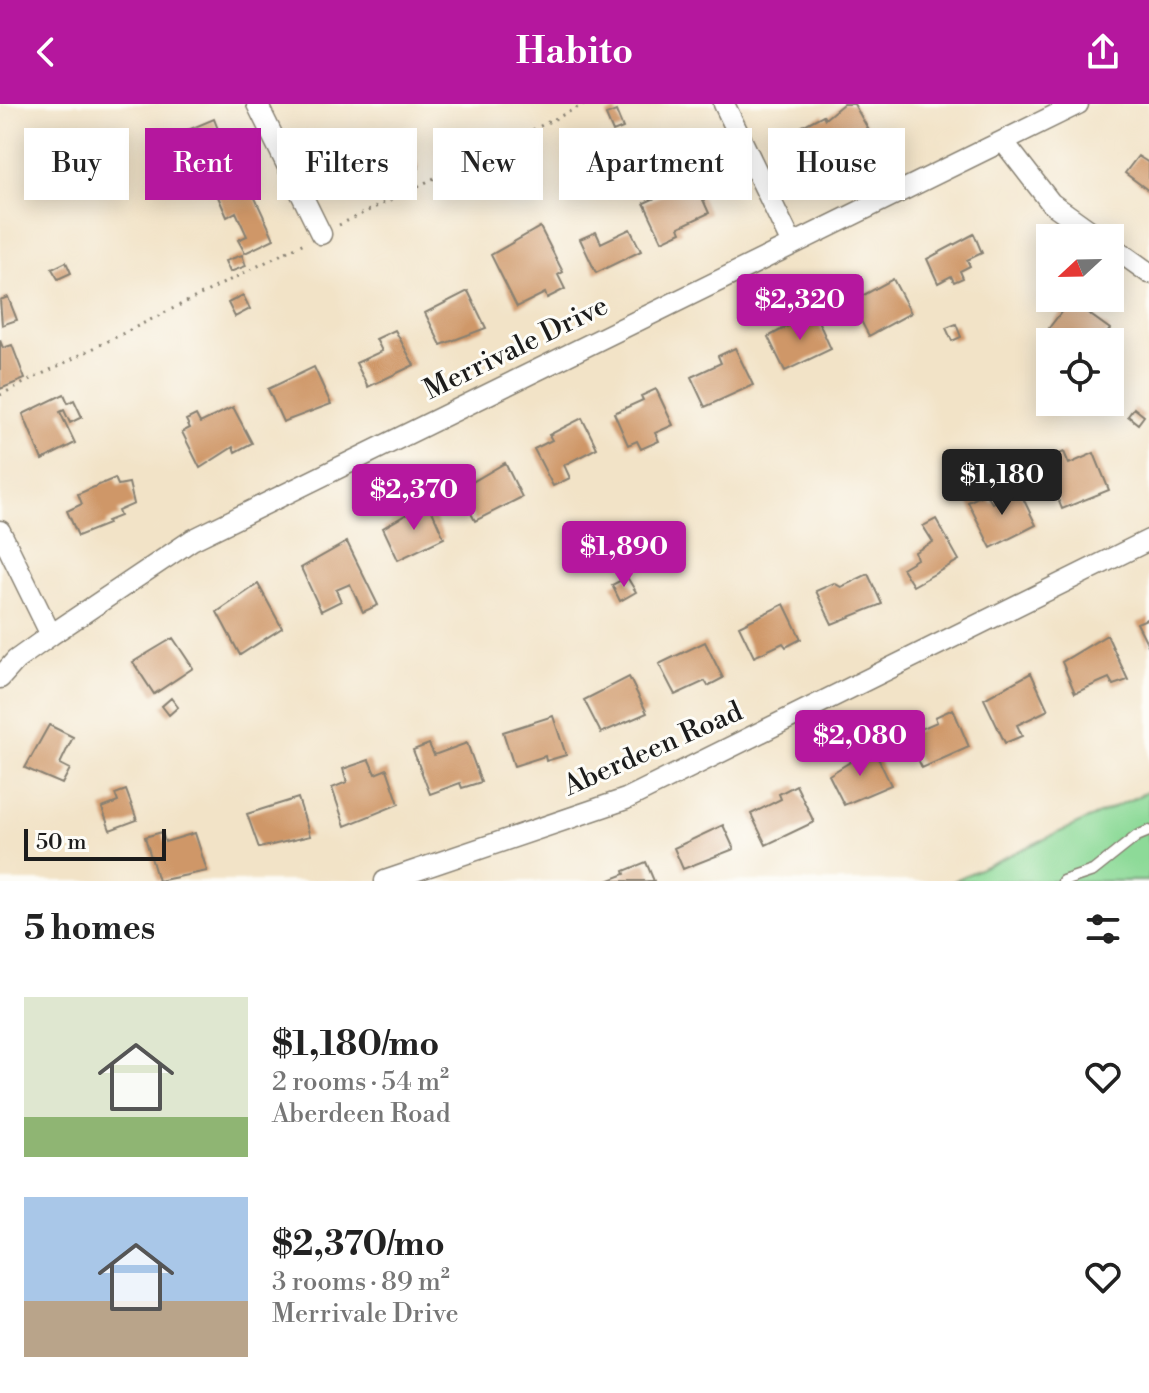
<!DOCTYPE html>
<html lang="en">
<head>
<meta charset="utf-8">
<style>
  body { margin:0; font-family:"Libre Bodoni",serif; background:#f6f6f6; color:#222; height:100vh; display:flex; flex-direction:column; font-size:30px; white-space:nowrap }
  * { box-sizing:border-box; margin:0 }
  p { font-size:26px; color:#767676 }
  .icon { flex:none; width:44px; height:44px; fill:none; stroke:currentColor; stroke-width:2; stroke-linecap:round; stroke-linejoin:round }
  .map { position:relative; height:777px; overflow:hidden }
  .sheet { display:flex; flex-direction:column; background:#fff; flex:1 }
  .sheet>* { flex:none }
  .hud { position:absolute; left:24px; top:24px; width:1102px; height:72px; display:flex; gap:16px }
  .needle { width:52px; rotate:248deg }
  .buttons { position:absolute; left:1036px; top:120px; display:grid; gap:16px }
  .buttons a { display:grid; place-items:center; width:88px; height:88px; border-radius:0px; background:#fff; box-shadow:0 4px 20px #0003; font-size:40px }
  .scale { position:absolute; left:24px; bottom:20px; width:142px; box-sizing:border-box; padding-left:8px; border:4px solid #1c1c1c; border-top:0; font-size:22px; line-height:28px; white-space:nowrap; color:#1c1c1c; -webkit-text-stroke:6px #fdfcf7; paint-order:stroke }
  .price { position:absolute; translate:-50% -68px; padding:0 18px; border-radius:8px; background:#b5179e; color:#fff; font-size:26px; line-height:52px; filter:drop-shadow(0 2px 4px #0008) }
  .price::after { content:''; position:absolute; left:50%; top:48px; width:24px; height:18px; margin-left:-12px; background:inherit; clip-path:polygon(0 0,100% 0,50% 100%) }
  .price.selected { background:#222; color:#fff }
  ul { padding:0; list-style:none }
  li { display:flex; align-items:center; gap:24px; height:200px; padding:0 24px }
  li span { display:grid; place-items:center; flex:none; width:224px; height:160px; border-radius:0px; color:#555 }
  li>.icon { margin-inline-start:auto }
  span .icon { width:96px; height:96px; fill:#fffc; stroke-width:1 }
  li b { font-size:34px }
  h2 { display:flex; justify-content:space-between; align-items:center; height:96px; padding:0 24px; font-size:34px }
  .chip { padding:0 28px; border-radius:0px; background:#fff; box-shadow:0 4px 20px #0003; font-size:28px; line-height:72px }
  .chip.selected { background:#b5179e; color:#fff }
  header { display:flex; justify-content:space-between; align-items:center; height:104px; padding:0 24px; background:#b5179e; color:#fff; font-size:36px; font-weight:700 }
  .map>svg:first-child { display:block }
  .green { fill:#8dda98; stroke:#547b5a; stroke-width:2 }
  .building { fill:#cf9768 }
  .lines { fill:none; stroke-linecap:round; stroke-linejoin:round }
  .service-casing { stroke:#878072; stroke-width:13 }
  .minor-casing { stroke:#878072; stroke-width:23 }
  .path { stroke:#878072; stroke-width:3; stroke-dasharray:2 6; stroke-linecap:butt }
  .service { stroke:#fff; stroke-width:10 }
  .minor { stroke:#fff; stroke-width:20 }
  .labels { text-anchor:middle; dominant-baseline:central; stroke-width:6; stroke-linejoin:round; paint-order:stroke }
  .street-label { font-size:28px; fill:#1c1c1c; stroke:#fdfcf7 }
</style>
</head>
<body>
<header><svg class="icon" aria-label="back" viewBox="0 0 24 24"><path d="M15 5l-7 7 7 7"/></svg>Habito<svg class="icon" aria-label="share" viewBox="0 0 24 24"><path d="M12 15V3M7 8l5-5 5 5M5 13v7h14v-7"/></svg></header>
<div class="map">
<svg width="1149" height="777" viewBox="0 0 1149 777">
  <rect width="100%" height="100%" fill="#fdfcf7"/>
  <filter id="ink" filterUnits="userSpaceOnUse"><feTurbulence type="fractalNoise" baseFrequency=".0125" numOctaves="2"/><feDisplacementMap in="SourceGraphic" scale="16" xChannelSelector="R" yChannelSelector="G"/><feConvolveMatrix kernelMatrix="1 2 1 2 8 2 1 2 1" color-interpolation-filters="sRGB"/></filter>
  <filter id="wash" filterUnits="userSpaceOnUse"><feTurbulence type="fractalNoise" baseFrequency=".006" numOctaves="4" result="noise"/><feDisplacementMap in="SourceGraphic" scale="32" xChannelSelector="R" yChannelSelector="G"/><feGaussianBlur stdDeviation="1.8" result="paint"/><feColorMatrix in="noise" values="0 0 0 0 0 0 0 0 0 0 0 0 0 0 0 0 0 1.4 0 .05"/><feComposite in="paint" operator="in"/></filter>
  <g filter="url(#wash)">
    <rect width="100%" height="100%" fill="#f2e3c7"/>
    <path class="green" d="M1149 687V777H954L955 776Z"/>
    <g id="blocks">
      <path class="building" d="M843 0H854L872 32 855 42 852 37 816 58 797 25 823 11 825 15Z
        M616 7 623 24 613 28 606 11Z
        M214 15 230 56 202 68 191 42 161 50 159 38Z
        M384 39 389 53 412 45 419 64 356 90 340 59 344 50H356Z
        M1138 52 1149 59V87L1125 69Z
        M689 65 709 109 679 123 681 128 662 137 644 99 673 86 668 75Z
        M230 79 235 90 250 83 274 135 245 149 238 136 247 132 236 108 227 113 215 86Z
        M540 123 563 168 558 171 565 185 547 194 545 189 517 203 491 151Z
        M630 125 641 147 596 169 580 135 596 128 601 139Z
        M974 130 982 149 967 156 970 162 960 167 963 174 954 178 951 172 938 179 927 155Z
        M242 151 246 162 230 168 225 157Z
        M66 158 71 169 58 175 52 165Z
        M893 175 911 209 869 232 851 198Z
        M468 187 486 224 441 241 425 209Z
        M243 191 250 205 235 213 228 199Z
        M8 193 17 216 2 221 0 196Z
        M1072 194 1088 203 1085 207 1110 225 1100 238H1068L1049 224Z
        M814 208 831 245 785 267 768 233Z
        M956 220 961 233 952 237 946 224Z
        M395 226 414 261 368 283 356 259 382 247 376 235Z
        M0 236 3 244 12 241 25 275 0 285Z
        M735 244 753 281 705 303 691 273 721 259 718 252Z
        M314 263 331 300 283 318 268 285Z
        M656 285 673 321 655 329 659 337 641 345 637 337 628 341 614 309 643 296 641 292Z
        M64 290 68 299 74 296 82 313 70 319 64 306 60 308 75 339 42 356 23 310Z
        M233 303 252 339 235 348 233 343 200 364 182 328 190 324 186 316 196 311 200 319Z
        M1134 304 1144 312 1138 320 1128 312Z
        M582 314 597 344 564 361 570 374 553 382 534 345 552 336 549 331Z
        M1064 348 1069 360 1094 349 1109 386 1062 405 1043 357Z
        M505 359 522 393 475 417 459 386Z
        M115 374 118 381 129 379 134 400 118 407 120 412 107 417 108 420 78 432 67 407 82 400 78 390Z
        M1019 386 1036 421 991 444 968 398 986 389 992 399Z
        M428 398 444 434 398 456 383 424Z
        M936 415 959 456 913 482 902 464 917 455 915 448 933 438 923 422Z
        M347 438 378 501 363 508 350 480 336 486 341 497 321 507 301 464Z
        M868 470 882 500 832 520 816 487 834 479 841 483Z
        M627 473 636 488 620 497 612 481Z
        M258 480 282 524 240 551 217 508Z
        M784 500 801 535 786 543 783 539 754 553 739 522Z
        M1149 514V543L1137 519Z
        M1107 531 1128 576 1113 581 1109 574 1075 589 1062 558Z
        M173 534 193 564 154 590 133 558Z
        M705 538 723 574 708 582 705 577 675 591 659 560Z
        M1031 569 1048 606 1017 621 1022 632 1005 639 984 595Z
        M629 573 647 609 601 629 584 596Z
        M171 594 178 603 169 611 162 602Z
        M953 605 969 643 922 664 907 631 937 618 935 613Z
        M553 612 566 651 546 657 545 652 514 662 503 628Z
        M49 621 73 633 60 660 70 665 62 680 25 664Z
        M467 639 481 678 462 684 460 679 430 690 413 646 429 640 434 651Z
        M873 644 891 681 844 701 829 671Z
        M369 656 375 670 387 665 399 700 345 722 332 684 347 678 343 665Z
        M796 681 814 718 766 741 751 710 781 695 779 690Z
        M126 686 137 716 110 726 102 704 118 698 115 690Z
        M298 694 310 732 259 744 247 710Z
        M723 721 734 745 683 765 674 744Z
        M162 728 165 738 195 729 207 767 158 777 145 733Z
        M646 758 654 777H607L625 770 624 767Z"/>
    </g>
  </g>
  <g filter="url(#ink)">
    <use href="#blocks" fill-opacity="0" stroke="#878072" stroke-width="2"/>
    <g class="lines">
      <g class="service-casing">
        <path id="service" d="M1063 777 1093 767 1137 732 1149 727"/>
      </g>
      <g class="minor-casing">
        <path id="minor" d="M257 0 321 130
          M724 0 791 138
          M1003 37 1051 99 1100 134
          M1110 141 1149 169
          M0 427 51 531
          M0 574 16 556 51 531 192 436 1078 0
          M385 777 626 695 1149 436"/>
      </g>
      <path class="path" d="M339 121 585 0
        M0 291 304 139"/>
      <use href="#service" class="service"/>
      <use href="#minor" class="minor"/>
    </g>
  </g>
  <g class="labels">
    <g class="street-label">
      <text transform="translate(516 244) rotate(-26)">Merrivale Drive</text>
      <text transform="translate(653 645) rotate(-24)">Aberdeen Road</text>
    </g>
  </g>
</svg>
<div class="buttons">
<a><svg class="needle" viewBox="-14 -14 28 28"><path d="M0-13l5 13h-10z" fill="#e53935"/><path d="M0 13l5-13h-10z" fill="#767676"/></svg></a>
<a><svg class="icon" aria-label="locate" viewBox="0 0 24 24"><circle cx="12" cy="12" r="6"/><path d="M12 2v4M12 18v4M2 12h4M18 12h4"/></svg></a>
</div>
<div class="scale">50 m</div>
<b class="price" style="left:800px;top:238px">$2,320</b>
<b class="price selected" style="left:1002px;top:413px">$1,180</b>
<b class="price" style="left:414px;top:428px">$2,370</b>
<b class="price" style="left:624px;top:485px">$1,890</b>
<b class="price" style="left:860px;top:674px">$2,080</b>
<div class="hud">
<a class="chip">Buy</a>
<a class="chip selected">Rent</a>
<a class="chip">Filters</a>
<a class="chip">New</a>
<a class="chip">Apartment</a>
<a class="chip">House</a>
</div>
</div>
<section class="sheet">
<h2>5 homes<svg class="icon" aria-label="filters" viewBox="0 0 24 24"><path d="M4 7h16M4 17h16"/><circle cx="9" cy="7" r="2"/><circle cx="15" cy="17" r="2"/></svg></h2>
<ul>
<li><span style="background:linear-gradient(#dfe7d0 75%,#8fb573 0)"><svg class="icon" aria-label="home" viewBox="0 0 24 24"><path d="M3 11l9-7 9 7M6 9v11h12V9"/></svg></span><div><b>$1,180/mo</b><p>2 rooms · 54 m²</p><p>Aberdeen Road</p></div><svg class="icon" aria-label="heart" viewBox="0 0 24 24"><path d="M12 20l-8-8c-3-5 5-10 8-4 3-6 11-1 8 4z"/></svg></li>
<li><span style="background:linear-gradient(#a9c7e8 65%,#b9a48a 0)"><svg class="icon" aria-label="home" viewBox="0 0 24 24"><path d="M3 11l9-7 9 7M6 9v11h12V9"/></svg></span><div><b>$2,370/mo</b><p>3 rooms · 89 m²</p><p>Merrivale Drive</p></div><svg class="icon" aria-label="heart" viewBox="0 0 24 24"><path d="M12 20l-8-8c-3-5 5-10 8-4 3-6 11-1 8 4z"/></svg></li>
</ul>
</section>
</body>
</html>
